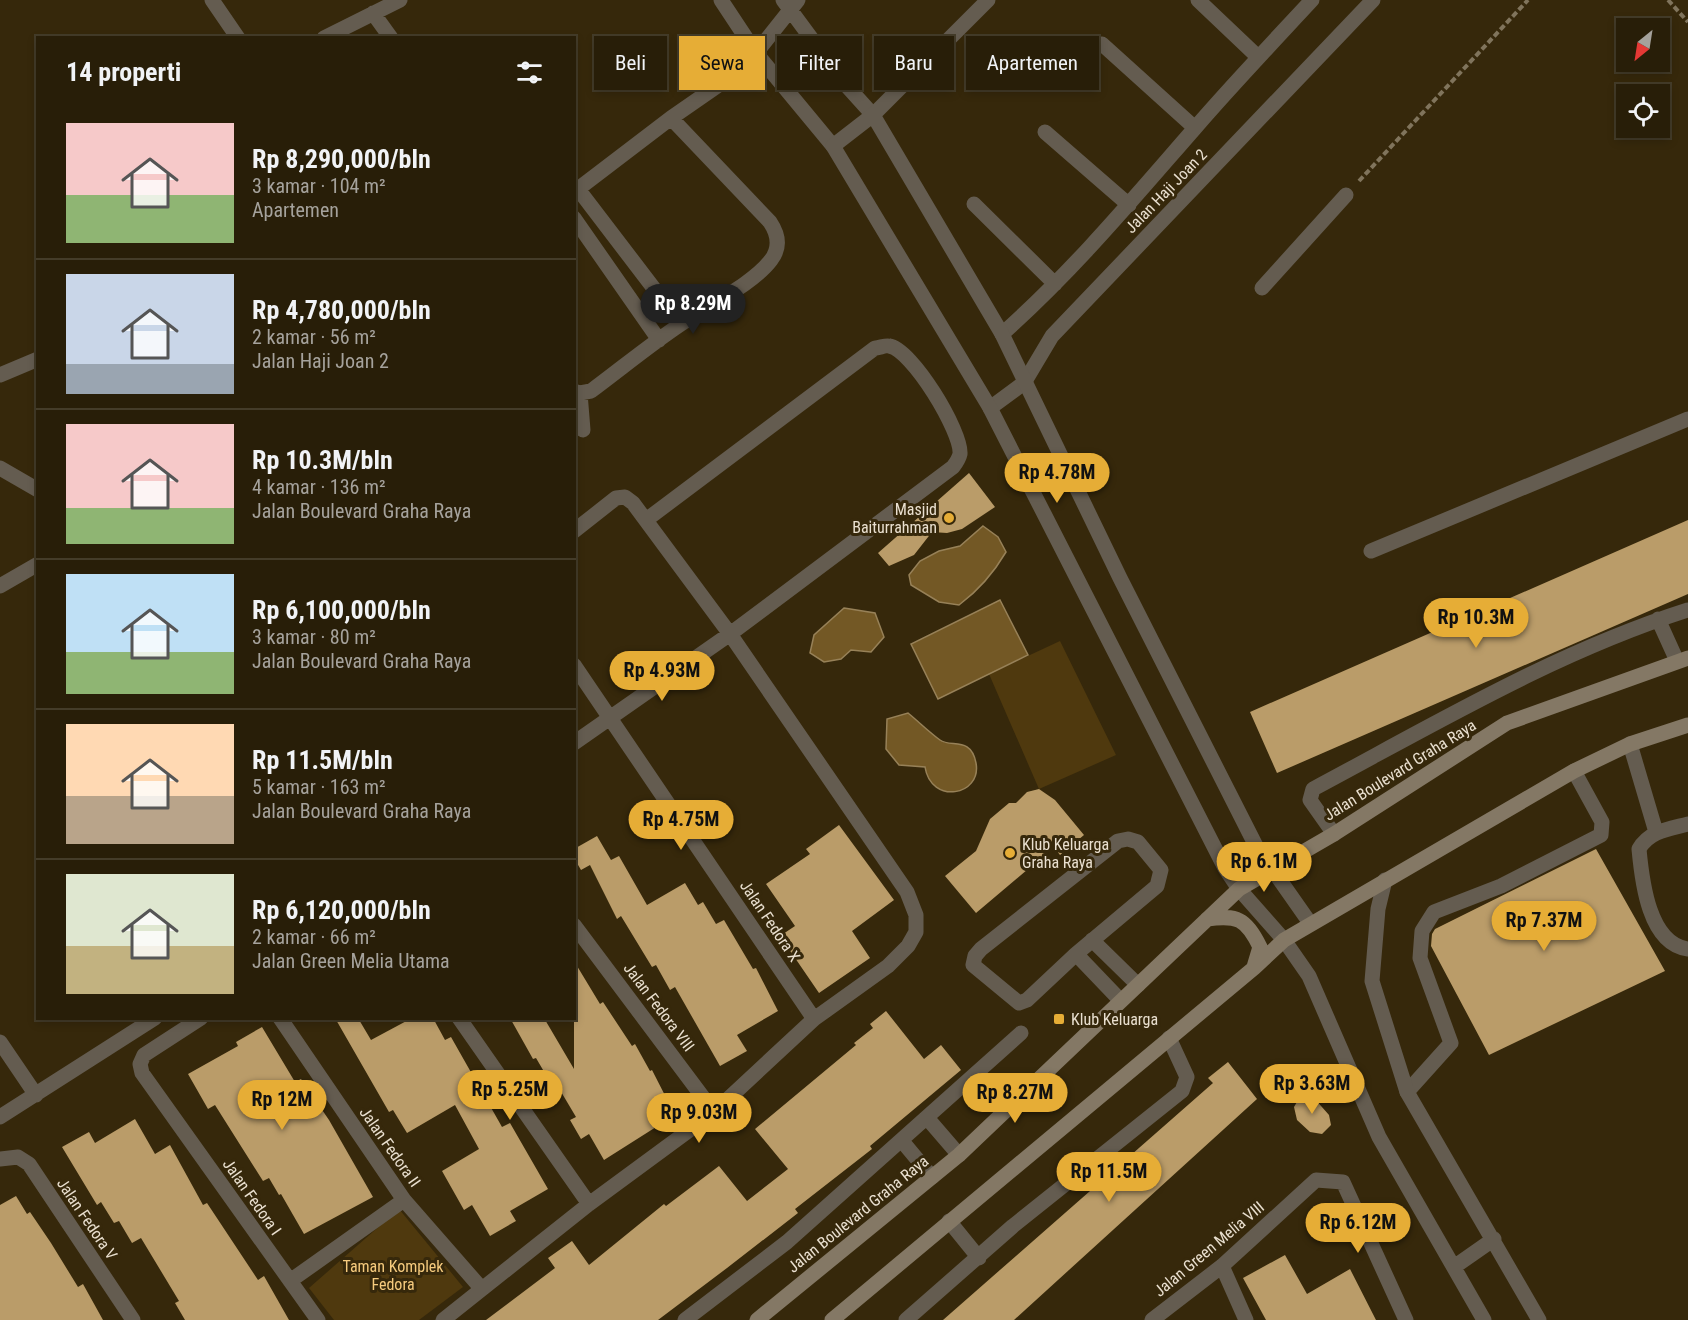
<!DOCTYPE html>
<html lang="id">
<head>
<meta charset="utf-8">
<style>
  body { margin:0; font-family:"Roboto Condensed",sans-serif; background:#302712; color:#f1f3f6; height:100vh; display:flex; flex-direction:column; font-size:22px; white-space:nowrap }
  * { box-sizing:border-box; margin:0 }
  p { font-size:20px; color:#a5a29c }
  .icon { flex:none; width:33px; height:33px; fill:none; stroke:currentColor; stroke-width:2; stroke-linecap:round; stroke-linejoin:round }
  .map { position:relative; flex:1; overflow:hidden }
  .sheet { position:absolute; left:36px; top:36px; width:540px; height:984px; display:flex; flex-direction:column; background:#281e08; border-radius:0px; box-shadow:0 3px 9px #0003,0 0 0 2px #443c29 }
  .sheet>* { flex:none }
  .top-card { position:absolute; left:594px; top:36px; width:570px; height:54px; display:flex; gap:12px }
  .needle { width:39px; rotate:210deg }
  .controls { position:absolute; left:1616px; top:18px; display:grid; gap:12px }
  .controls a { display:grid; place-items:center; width:54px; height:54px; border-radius:0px; background:#281e08; box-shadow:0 3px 9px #0003,0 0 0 2px #443c29; font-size:30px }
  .price { position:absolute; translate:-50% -51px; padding:0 14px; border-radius:21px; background:#e6ad36; color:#111; font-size:20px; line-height:39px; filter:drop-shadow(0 2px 3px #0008) }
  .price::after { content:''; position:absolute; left:50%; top:36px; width:18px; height:14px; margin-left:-9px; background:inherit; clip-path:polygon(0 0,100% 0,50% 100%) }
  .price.current { background:#222; color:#fff }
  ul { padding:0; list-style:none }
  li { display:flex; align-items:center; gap:18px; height:150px; padding:0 30px }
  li+li { border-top:2px solid #443c29 }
  li span { display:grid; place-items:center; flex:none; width:168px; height:120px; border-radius:0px; color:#555 }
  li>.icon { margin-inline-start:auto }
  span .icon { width:72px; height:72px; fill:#fffc; stroke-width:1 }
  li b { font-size:26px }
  h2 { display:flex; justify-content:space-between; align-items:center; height:72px; padding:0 30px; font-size:26px }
  .tag { padding:0 21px; border-radius:0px; background:#281e08; box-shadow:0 3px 9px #0003,0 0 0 2px #443c29; font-size:21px; line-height:54px }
  .tag.current { background:#e6ad36; color:#111 }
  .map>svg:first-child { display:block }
  .green { fill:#4f390e }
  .water { fill:#735825; stroke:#978158; stroke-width:1.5 }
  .building { fill:#ba9c69 }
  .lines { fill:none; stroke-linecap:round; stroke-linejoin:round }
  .path { stroke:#80745c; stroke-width:4; stroke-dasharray:6 3; stroke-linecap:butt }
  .service { stroke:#645c50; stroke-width:15 }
  .minor { stroke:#645c50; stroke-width:15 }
  .tertiary { stroke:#645c50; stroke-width:15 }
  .secondary { stroke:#847865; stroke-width:15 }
  .poi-dot { fill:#e6ad36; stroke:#36280b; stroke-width:2 }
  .labels { text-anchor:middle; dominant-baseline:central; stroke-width:6; stroke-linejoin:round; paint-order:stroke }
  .street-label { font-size:16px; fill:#eae0d0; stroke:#36280b }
  .poi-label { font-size:16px; fill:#eae0d0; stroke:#36280b; text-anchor:start }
  .park-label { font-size:16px; fill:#f6cb7e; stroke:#36280b }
</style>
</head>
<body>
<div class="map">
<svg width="1688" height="1320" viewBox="0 0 1688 1320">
  <rect width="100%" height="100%" fill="#36280b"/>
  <path class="green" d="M1060 641 1116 755 1039 789 989 674Z
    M399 1209 463 1287 419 1320H334L309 1288Z"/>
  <path class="water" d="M983 526 998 537 1006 552C993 574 979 590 959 605L939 602 911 585 909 575 920 561 939 551 960 546Z
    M1000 600 1028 655 938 699 911 644Z
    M844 608 875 613 884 637 871 652 851 650 841 659 824 662 810 653 814 635Z
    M908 713C919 722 929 732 940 740 951 748 971 736 976 763 982 796 931 805 925 767L899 765 886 749 887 719Z"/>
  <path class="building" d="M969 473 995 507 962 529 947 533 932 532 914 555 889 566 878 553Z
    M1688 520V594L1277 773 1250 712Z
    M1039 789 1055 800 1084 835 1060 855 1054 847 976 913 945 876 976 851 990 819 1009 803H1016L1027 792Z
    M839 825 894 900 852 931 870 958 819 993 780 936 795 926 766 884 810 854 806 849Z
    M597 836 611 860 619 856 647 905 685 883 698 905 703 902 716 924 724 920 753 969 756 968 778 1011 737 1035 747 1051 720 1066 675 987 670 990 656 965 652 967 621 916 617 919 590 865 581 870 574 858V849Z
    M1596 849 1665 971 1489 1055 1431 946 1432 934 1435 929Z
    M574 961 600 1004 603 1002 632 1046 635 1044 650 1071 652 1070 675 1115 604 1160 589 1134 581 1139 570 1120 576 1117 557 1085 553 1087 536 1058 533 1059 510 1018H544L574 1069Z
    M886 1011 924 1059 941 1045 961 1070 870 1146 872 1149 795 1209 798 1213 727 1268 658 1320H486L555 1268 548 1258 572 1241 589 1265 664 1204 666 1206 719 1166 747 1201 788 1169 755 1129 856 1045 854 1043 873 1028 870 1024Z
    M335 1018H358L371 1040 412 1018H433L445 1040 451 1037 502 1127 510 1123 548 1189 510 1211 516 1221 490 1236 472 1205 464 1210 442 1171 479 1149 455 1105 407 1133 393 1110 389 1112Z
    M262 1027 295 1082 301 1079 329 1120 373 1197 304 1234 281 1194 279 1195 269 1178 263 1181 215 1105 208 1109 188 1074 238 1046 236 1042Z
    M1228 1062 1257 1099 1014 1320H943L1213 1083 1208 1078Z
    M1301 1095 1314 1098 1329 1115 1331 1125 1322 1134 1310 1132 1297 1120 1294 1107Z
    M135 1119 155 1154 170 1145 203 1205 207 1203 258 1280 264 1276 289 1320H185L175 1303 179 1301 141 1238 132 1243 119 1221 114 1223 101 1202 97 1205 62 1147 89 1132 95 1143Z
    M16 1196 27 1214 30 1212 51 1243 78 1287 83 1284 103 1320H0V1205Z
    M1285 1255 1307 1294 1350 1269 1376 1320H1266L1243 1278Z"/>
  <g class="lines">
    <path class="path" d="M1668 0 1688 22
      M1359 181 1528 0"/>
    <path class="service" d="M1198 0 1258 57
      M1102 44 1195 128
      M1045 132 1129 205
      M974 204 1055 284
      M1262 288 1346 195
      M1002 334C1073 271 1133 199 1195 128 1233 84 1273 42 1312 0
      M1658 619 1677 661
      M1630 744 1656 832
      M1688 824C1669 829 1649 831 1639 849 1642 882 1649 944 1688 949
      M1334 834 1310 800 1313 789C1435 724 1556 652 1688 610
      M1128 839 1138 842 1161 870 1157 886 1076 954 1027 1000 1019 1003 973 965 975 956 981 949 1118 841Z
      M1092 940 1138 985
      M1076 954 1120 1000
      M1407 1092 1451 1043 1420 958 1422 931 1434 912 1501 886 1601 835 1602 822 1574 771
      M928 1119 959 1155
      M902 1141 932 1177
      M949 1221 979 1258
      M685 1320 787 1242 1021 1033
      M906 1320 1013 1226 1182 1091 1187 1077 1169 1038"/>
    <path class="minor" d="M212 0 238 38
      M721 0 756 53 833 146
      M783 0 845 84 873 115
      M373 13 391 38
      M324 38 400 0
      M578 189 681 324
      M574 192 671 118 733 75 756 53 798 0
      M574 218 659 340
      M0 375 38 359
      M574 391 580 393 591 391C622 368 652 343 684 322 710 304 753 284 771 260 781 247 778 234 770 222L671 118
      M580 393 583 430
      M990 408 1024 383 1052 336 1373 0
      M0 468 38 490
      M1371 551 1688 419
      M0 586 38 564
      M574 665 814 1019
      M574 743 730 634 953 467C956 463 959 459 960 454 962 432 912 349 889 346 886 345 879 348 875 348L646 520
      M1385 880 1378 909 1372 981 1407 1092 1539 1320
      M574 925 714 1112
      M1284 940 1309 976 1379 1137 1484 1320
      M201 1018 144 1055 140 1064 142 1073 318 1320
      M280 1018 404 1200 481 1288
      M459 1018 589 1204
      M0 1042 36 1095
      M0 1117 155 1018
      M0 1159 18 1157 29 1164 133 1320
      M1222 1266 1246 1320
      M1454 1267 1494 1239
      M290 1281 404 1200
      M443 1320 589 1204 714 1112 814 1019 888 966 908 946 916 932V915L907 892 730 634 633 503 625 497 616 498 574 531
      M1152 1320 1222 1266 1316 1180 1343 1182 1406 1320"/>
    <path class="tertiary" d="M988 0 873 115 833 146 990 408 1225 868 1239 889 1284 940
      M873 115 1002 334 1120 578 1256 846 1310 923"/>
    <path class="secondary" d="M1207 919C1237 915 1246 918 1260 947L1254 967
      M757 1320 959 1155 1239 889 1334 834 1507 723 1688 658
      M832 1320 1254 968 1284 940 1574 771 1630 744 1688 725"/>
  </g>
  <g class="poi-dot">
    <circle cx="949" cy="518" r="6"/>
    <circle cx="1010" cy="853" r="6"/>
    <rect x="1053" y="1013" width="12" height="12" rx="3"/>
  </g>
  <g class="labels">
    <g class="street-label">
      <text transform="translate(1166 191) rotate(-46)">Jalan Haji Joan 2</text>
      <text transform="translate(1400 770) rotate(-32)">Jalan Boulevard Graha Raya</text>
      <text transform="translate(770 921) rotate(56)">Jalan Fedora X</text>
      <text transform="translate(659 1007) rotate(53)">Jalan Fedora VIII</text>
      <text transform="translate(390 1147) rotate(55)">Jalan Fedora II</text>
      <text transform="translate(252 1197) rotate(55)">Jalan Fedora I</text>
      <text transform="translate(858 1214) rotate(-39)">Jalan Boulevard Graha Raya</text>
      <text transform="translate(87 1219) rotate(56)">Jalan Fedora V</text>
      <text transform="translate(1209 1249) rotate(-40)">Jalan Green Melia VIII</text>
    </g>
    <g class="poi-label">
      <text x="937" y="509" text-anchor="end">Masjid<tspan x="937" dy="18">Baiturrahman</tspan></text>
      <text x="1022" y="844">Klub Keluarga<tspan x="1022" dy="18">Graha Raya</tspan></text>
      <text x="1071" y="1019">Klub Keluarga</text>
    </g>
    <g class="park-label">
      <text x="393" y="1266">Taman Komplek<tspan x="393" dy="18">Fedora</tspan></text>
    </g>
  </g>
</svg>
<div class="controls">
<a><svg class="needle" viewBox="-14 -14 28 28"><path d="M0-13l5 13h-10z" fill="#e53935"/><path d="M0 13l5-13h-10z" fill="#a5a29c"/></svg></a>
<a><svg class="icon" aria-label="locate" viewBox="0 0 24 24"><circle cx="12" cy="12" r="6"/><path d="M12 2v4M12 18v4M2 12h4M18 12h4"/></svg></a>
</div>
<b class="price current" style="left:693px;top:335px">Rp 8.29M</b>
<b class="price" style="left:1057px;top:504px">Rp 4.78M</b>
<b class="price" style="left:1476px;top:649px">Rp 10.3M</b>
<b class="price" style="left:662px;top:702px">Rp 4.93M</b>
<b class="price" style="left:681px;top:851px">Rp 4.75M</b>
<b class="price" style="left:1264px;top:893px">Rp 6.1M</b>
<b class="price" style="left:1544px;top:952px">Rp 7.37M</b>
<b class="price" style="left:1312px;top:1115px">Rp 3.63M</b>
<b class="price" style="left:510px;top:1121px">Rp 5.25M</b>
<b class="price" style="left:1015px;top:1124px">Rp 8.27M</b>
<b class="price" style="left:282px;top:1131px">Rp 12M</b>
<b class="price" style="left:699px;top:1144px">Rp 9.03M</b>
<b class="price" style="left:1109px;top:1203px">Rp 11.5M</b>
<b class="price" style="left:1358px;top:1254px">Rp 6.12M</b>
<div class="top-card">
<a class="tag">Beli</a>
<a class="tag current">Sewa</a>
<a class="tag">Filter</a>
<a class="tag">Baru</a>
<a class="tag">Apartemen</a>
</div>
<section class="sheet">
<h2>14 properti<svg class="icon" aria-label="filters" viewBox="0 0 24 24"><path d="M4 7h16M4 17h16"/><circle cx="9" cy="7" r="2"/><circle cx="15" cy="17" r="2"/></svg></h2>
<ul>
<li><span style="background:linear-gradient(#f6c9c9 60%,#8fb573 0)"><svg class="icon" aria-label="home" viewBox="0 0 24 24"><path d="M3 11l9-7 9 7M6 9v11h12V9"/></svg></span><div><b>Rp 8,290,000/bln</b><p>3 kamar · 104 m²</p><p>Apartemen</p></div></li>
<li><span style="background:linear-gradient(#c9d6e8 75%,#9aa5b1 0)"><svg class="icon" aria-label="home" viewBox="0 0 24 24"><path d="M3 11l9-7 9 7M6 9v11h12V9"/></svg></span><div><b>Rp 4,780,000/bln</b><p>2 kamar · 56 m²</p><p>Jalan Haji Joan 2</p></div></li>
<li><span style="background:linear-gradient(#f6c9c9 70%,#8fb573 0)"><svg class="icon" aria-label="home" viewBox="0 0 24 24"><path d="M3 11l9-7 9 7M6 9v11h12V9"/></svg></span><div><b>Rp 10.3M/bln</b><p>4 kamar · 136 m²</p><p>Jalan Boulevard Graha Raya</p></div></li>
<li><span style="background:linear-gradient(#bfe0f5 65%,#8fb573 0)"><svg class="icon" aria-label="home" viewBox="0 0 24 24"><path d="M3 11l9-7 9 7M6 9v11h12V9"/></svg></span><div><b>Rp 6,100,000/bln</b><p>3 kamar · 80 m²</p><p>Jalan Boulevard Graha Raya</p></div></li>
<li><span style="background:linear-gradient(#ffd9b3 60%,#b9a48a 0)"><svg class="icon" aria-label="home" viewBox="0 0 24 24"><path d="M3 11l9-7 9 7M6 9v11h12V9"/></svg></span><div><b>Rp 11.5M/bln</b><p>5 kamar · 163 m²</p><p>Jalan Boulevard Graha Raya</p></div></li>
<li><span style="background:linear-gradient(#dfe7d0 60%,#c2b280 0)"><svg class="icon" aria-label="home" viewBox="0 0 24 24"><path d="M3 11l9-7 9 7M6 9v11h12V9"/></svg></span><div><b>Rp 6,120,000/bln</b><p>2 kamar · 66 m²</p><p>Jalan Green Melia Utama</p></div></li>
</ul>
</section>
</div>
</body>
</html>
